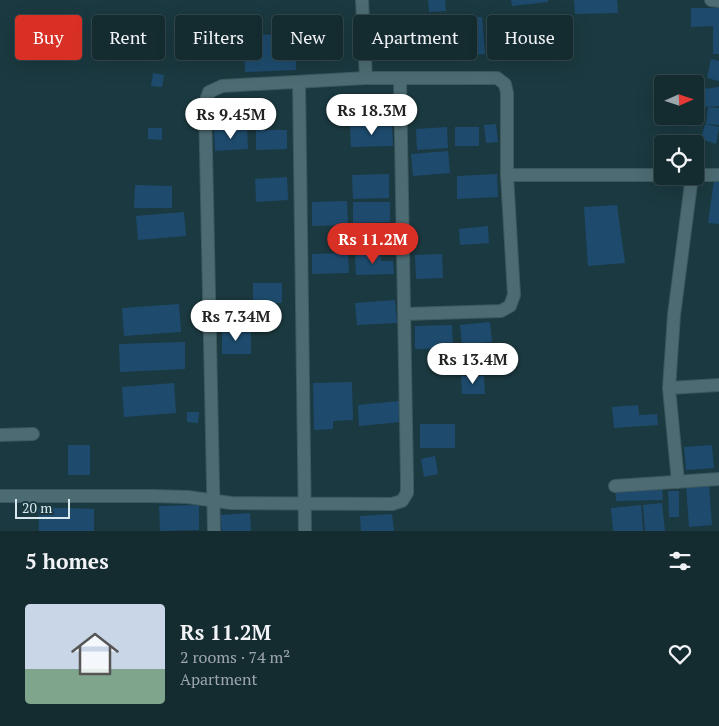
<!DOCTYPE html>
<html lang="en">
<head>
<meta charset="utf-8">
<style>
  body { margin:0; font-family:"PT Serif",serif; background:#1d3338; color:#f1f3f6; height:100vh; display:flex; flex-direction:column; font-size:19px; white-space:nowrap }
  * { box-sizing:border-box; margin:0 }
  p { font-size:16px; color:#9da7ab }
  .icon { flex:none; width:28px; height:28px; fill:none; stroke:currentColor; stroke-width:2; stroke-linecap:round; stroke-linejoin:round }
  .map { position:relative; height:531px; overflow:hidden }
  .side { display:flex; flex-direction:column; background:#142b30; flex:1 }
  .side>* { flex:none }
  .guide { position:absolute; left:15px; top:15px; width:690px; height:45px; display:flex; gap:10px }
  .needle { width:32px; rotate:87deg }
  .controls { position:absolute; left:654px; top:75px; display:grid; gap:10px }
  .controls a { display:grid; place-items:center; width:50px; height:50px; border-radius:5px; background:#142b30; box-shadow:0 5px 20px #0002,0 0 0 1px #33474c; font-size:25px }
  .scale { position:absolute; left:15px; bottom:12px; width:55px; box-sizing:border-box; padding-left:5px; border:2px solid #d8e9ed; border-top:0; font-size:14px; line-height:18px; white-space:nowrap; color:#d8e9ed; -webkit-text-stroke:4px #1b3940; paint-order:stroke }
  .price { position:absolute; translate:-50% -42px; padding:0 11px; border-radius:18px; background:#fff; color:#222; font-size:16px; line-height:32px; filter:drop-shadow(0 1px 2px #0008) }
  .price::after { content:''; position:absolute; left:50%; top:30px; width:15px; height:11px; margin-left:-8px; background:inherit; clip-path:polygon(0 0,100% 0,50% 100%) }
  .price.active { background:#d93025; color:#fff }
  ul { padding:0; list-style:none }
  li { display:flex; align-items:center; gap:15px; height:125px; padding:0 25px }
  li span { display:grid; place-items:center; flex:none; width:140px; height:100px; border-radius:5px; color:#555 }
  li>.icon { margin-inline-start:auto }
  span .icon { width:60px; height:60px; fill:#fffc; stroke-width:1 }
  li b { font-size:21px }
  h2 { display:flex; justify-content:space-between; align-items:center; height:60px; padding:0 25px; font-size:21px }
  .pill { padding:0 18px; border-radius:5px; background:#142b30; box-shadow:0 5px 20px #0002,0 0 0 1px #33474c; font-size:18px; line-height:45px }
  .pill.active { background:#d93025; color:#fff }
  .map>svg:first-child { display:block }
  .building { fill:#1e4b6d }
  .lines { fill:none; stroke-linecap:round; stroke-linejoin:round }
  .street-casing { stroke:#3d585e; stroke-width:14 }
  .street { stroke:#4c6b72; stroke-width:12 }
</style>
</head>
<body>
<div class="map">
<svg width="719" height="531" viewBox="0 0 719 531">
  <rect width="100%" height="100%" fill="#1b3940"/>
  <path class="building" d="M428 0H445L446 11 429 12Z
    M511 0H548V2L512 6Z
    M574 0H617L618 13 575 14Z
    M691 8H719V54H713V26L691 27Z
    M482 17 485 54 459 56 456 19Z
    M453 22 456 58 429 61 426 25Z
    M295 34 296 70 245 72 244 35Z
    M711 59 719 61V81L707 78Z
    M153 73 164 75 162 87 151 86Z
    M719 87V106L705 107 703 89Z
    M708 107 719 108V125L706 124Z
    M392 124 393 146 351 147 350 125Z
    M496 124 498 142 486 143 484 125Z
    M705 124 719 127 716 144 701 139Z
    M447 127 448 148 417 150 416 129Z
    M455 127H479V146H455Z
    M148 128H162V140L148 139Z
    M247 128 248 149 215 151 214 130Z
    M256 130H287V149L256 150Z
    M448 151 450 173 413 176 411 154Z
    M389 174V198L353 199 352 175Z
    M497 174 498 197 457 199V176Z
    M287 177 288 200 256 202 255 179Z
    M714 180H719V224L708 223Z
    M135 185 172 186V208H134Z
    M347 201 348 225 312 226V202Z
    M353 202H390V222L353 223Z
    M617 205 625 263 588 266 584 207Z
    M184 212 186 236 138 240 136 216Z
    M488 226 489 243 460 245 459 229Z
    M348 253 349 273 312 274V254Z
    M355 253H381V261H393L394 274 356 275Z
    M442 254 443 278 416 279 415 255Z
    M253 283H282V303H253Z
    M395 300 397 323 357 325 355 303Z
    M179 304 181 332 124 336 122 308Z
    M490 322 492 342 462 345 460 325Z
    M452 325 453 348 415 349V326Z
    M222 331H251V354H222Z
    M185 342V369L120 372 119 344Z
    M461 376H484L485 394H462Z
    M352 382 353 420 333 421V429L314 430 313 383Z
    M174 383 176 413 124 417 122 387Z
    M399 401 401 422 359 426 358 405Z
    M638 405 639 415 657 414 658 425 614 428 612 407Z
    M187 412H199L198 423 187 422Z
    M420 424H455V448H420Z
    M68 445H90V475H68Z
    M712 445 714 468 686 470 684 447Z
    M435 456 438 474 424 477 421 459Z
    M709 483 712 525 689 527 686 485Z
    M662 486 663 500 616 501 615 487Z
    M668 491H679V517H669Z
    M662 503 665 531H645L643 505Z
    M199 505V530L160 531 159 506Z
    M641 505 643 531H613L611 508Z
    M38 507 94 509V531H39Z
    M250 513 251 531H222L220 515Z
    M392 514 394 531H361L360 516Z"/>
  <g class="lines">
    <g class="street-casing">
      <path id="street" d="M362 0 366 78H497L505 84 507 93V175H662
        M711 0 719 1
        M299 82 305 531
        M695 175H719
        M405 314 501 311 510 306 514 295 507 175
        M669 388 719 385
        M0 435 33 434
        M678 482 669 388 674 315 692 176
        M615 486 719 479
        M0 496H153L188 497 231 503 392 504 402 501 407 493V480L400 80
        M214 531 205 103 209 92 222 86 366 78"/>
    </g>
    <use href="#street" class="street"/>
  </g>
</svg>
<div class="controls">
<a><svg class="needle" viewBox="-14 -14 28 28"><path d="M0-13l5 13h-10z" fill="#e53935"/><path d="M0 13l5-13h-10z" fill="#9da7ab"/></svg></a>
<a><svg class="icon" aria-label="locate" viewBox="0 0 24 24"><circle cx="12" cy="12" r="6"/><path d="M12 2v4M12 18v4M2 12h4M18 12h4"/></svg></a>
</div>
<div class="scale">20 m</div>
<b class="price" style="left:372px;top:136px">Rs 18.3M</b>
<b class="price" style="left:231px;top:140px">Rs 9.45M</b>
<b class="price active" style="left:373px;top:265px">Rs 11.2M</b>
<b class="price" style="left:236px;top:342px">Rs 7.34M</b>
<b class="price" style="left:473px;top:385px">Rs 13.4M</b>
<div class="guide">
<a class="pill active">Buy</a>
<a class="pill">Rent</a>
<a class="pill">Filters</a>
<a class="pill">New</a>
<a class="pill">Apartment</a>
<a class="pill">House</a>
</div>
</div>
<section class="side">
<h2>5 homes<svg class="icon" aria-label="filters" viewBox="0 0 24 24"><path d="M4 7h16M4 17h16"/><circle cx="9" cy="7" r="2"/><circle cx="15" cy="17" r="2"/></svg></h2>
<ul>
<li><span style="background:linear-gradient(#c9d6e8 65%,#7fa58c 0)"><svg class="icon" aria-label="home" viewBox="0 0 24 24"><path d="M3 11l9-7 9 7M6 9v11h12V9"/></svg></span><div><b>Rs 11.2M</b><p>2 rooms · 74 m²</p><p>Apartment</p></div><svg class="icon" aria-label="heart" viewBox="0 0 24 24"><path d="M12 20l-8-8c-3-5 5-10 8-4 3-6 11-1 8 4z"/></svg></li>
</ul>
</section>
</body>
</html>
